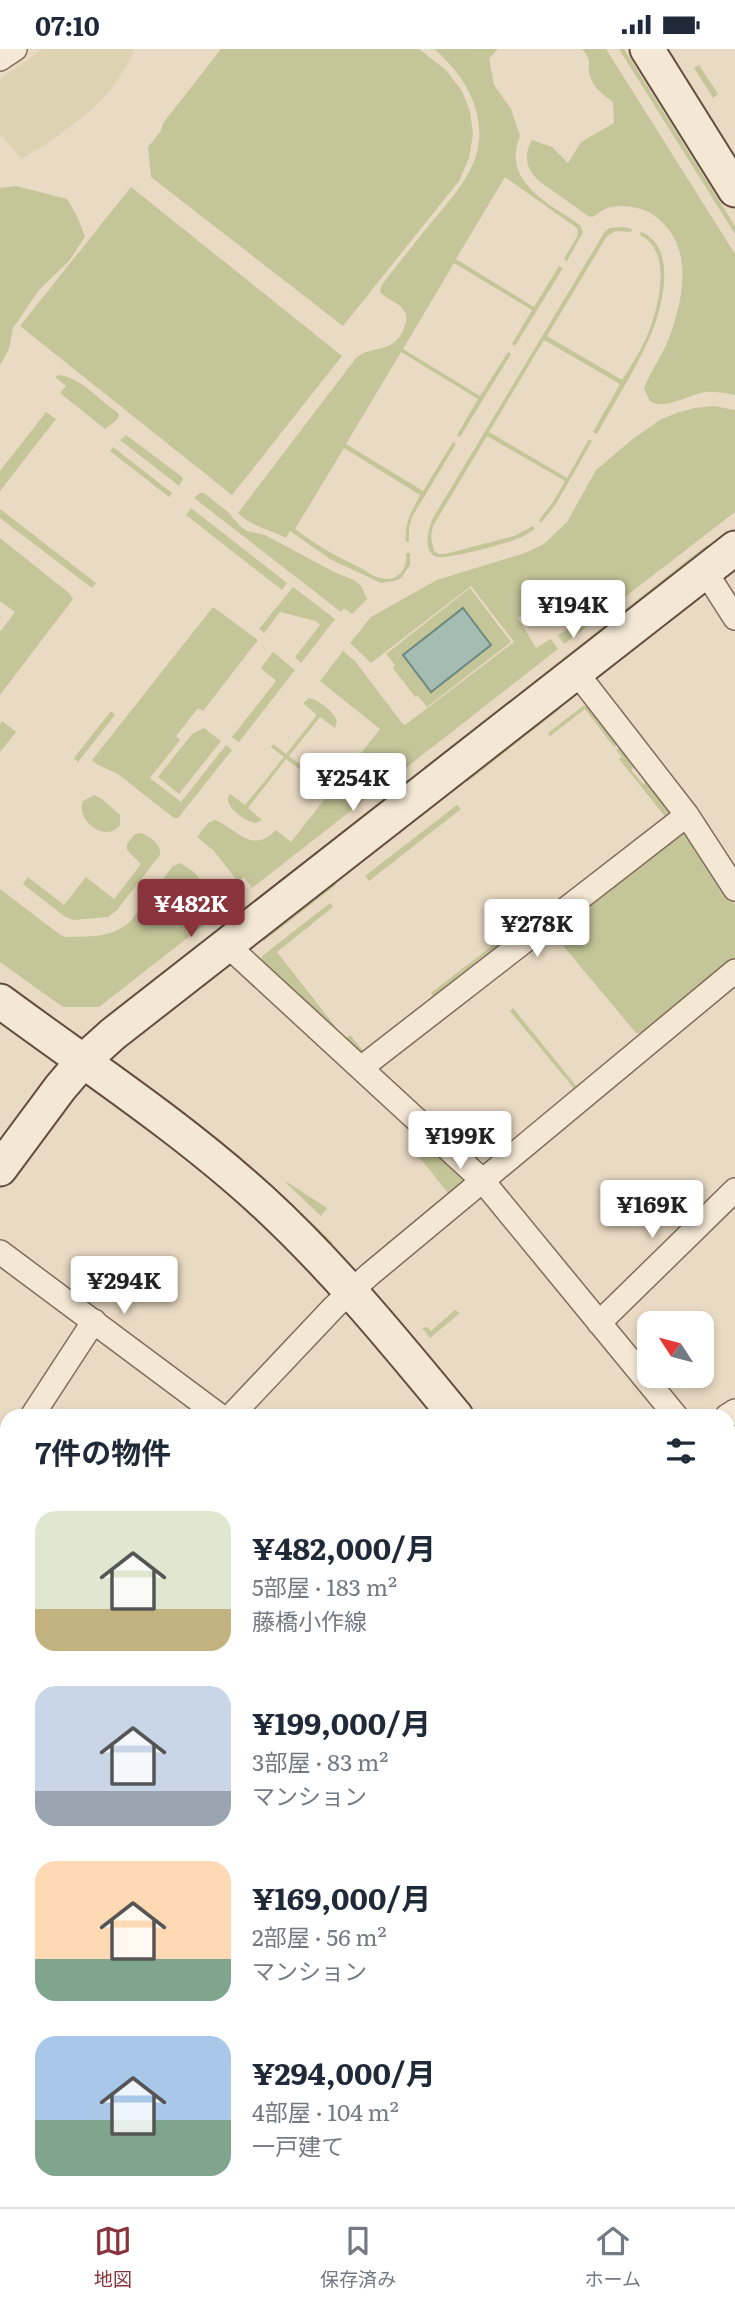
<!DOCTYPE html>
<html lang="ja">
<head>
<meta charset="utf-8">
<style>
  body { margin:0; font-family:Literata,"Noto Sans JP",serif; background:#f2f2f3; color:#1f2937; height:100vh; display:flex; flex-direction:column; font-size:26px; white-space:nowrap }
  * { box-sizing:border-box; margin:0 }
  p { font-size:23px; color:#747a83 }
  .icon { flex:none; width:38px; height:38px; fill:none; stroke:currentColor; stroke-width:2; stroke-linecap:round; stroke-linejoin:round }
  .map { position:relative; flex:1; overflow:hidden }
  .drawer { position:absolute; left:0px; top:1360px; width:735px; height:800px; display:flex; flex-direction:column; background:#fff; border-radius:21px 21px 0 0; box-shadow:0 4px 10px #0003 }
  .drawer>* { flex:none }
  .needle { width:46px; rotate:306deg }
  .controls { position:absolute; left:637px; top:1262px; display:grid; gap:14px }
  .controls a { display:grid; place-items:center; width:77px; height:77px; border-radius:14px; background:#fff; box-shadow:0 4px 10px #0003; font-size:35px }
  .price { position:absolute; translate:-50% -60px; padding:0 16px; border-radius:7px; background:#fff; color:#222; font-size:23px; line-height:46px; filter:drop-shadow(0 2px 4px #0008) }
  .price::after { content:''; position:absolute; left:50%; top:42px; width:21px; height:16px; margin-left:-10px; background:inherit; clip-path:polygon(0 0,100% 0,50% 100%) }
  .price.on { background:#89333c; color:#fff }
  ul { padding:0; list-style:none }
  li { display:flex; align-items:center; gap:21px; height:175px; padding:0 35px }
  li span { display:grid; place-items:center; flex:none; width:196px; height:140px; border-radius:21px; color:#555 }
  li>.icon { margin-inline-start:auto }
  span .icon { width:84px; height:84px; fill:#fffc; stroke-width:1 }
  li b { font-size:30px }
  h2 { display:flex; justify-content:space-between; align-items:center; height:84px; padding:0 35px; font-size:30px }
  .status { display:flex; justify-content:space-between; align-items:center; height:49px; padding:0 35px; background:#fff; direction:ltr }
  .status svg { height:19px; fill:currentColor }
  .menu { display:flex; justify-content:space-around; align-items:center; height:98px; border-top:2px solid #e0e1e3; background:#fff; font-size:19px; color:#747a83 }
  .menu a { display:grid; justify-items:center; gap:4px }
  .menu .on { color:#89333c }
  .map>svg:first-child { display:block }
  .farmland { fill:#ddd2b1 }
  .green { fill:#c4c598 }
  .water { fill:#a5bcb3; stroke:#6d897f; stroke-width:2 }
  .lines { fill:none; stroke-linecap:round; stroke-linejoin:round }
  .street-casing { stroke:#816c5c; stroke-width:26 }
  .secondary-casing { stroke:#634d3f; stroke-width:37 }
  .street { stroke:#f4e8d5; stroke-width:23 }
  .secondary { stroke:#f4e8d5; stroke-width:33 }
</style>
</head>
<body>
<div class="status"><b>07:10</b><svg viewBox="0 0 49 12"><path d="M0 12V9h3v3zM5 12V6h3v6zM10 12V3h3v9zM15 12V0h3v12zM26 1h20v11H26zM47 4h2v5h-2z"/></svg></div>
<div class="map">
<svg width="735" height="2158" viewBox="0 0 735 2158">
  <rect width="100%" height="100%" fill="#e9dac3"/>
  <path class="farmland" d="M43 0H134L130 11 110 42 89 63 54 90 21 110 2 87 0 88V30Z"/>
  <path class="green" d="M221 0H419L446 21 462 42 470 63 473 85 469 109 459 132 343 277 151 128 148 98 160 83 164 73Z
    M434 0H498L489 9 494 36 511 60 520 87C501 133 549 154 580 176L583 183 567 212 564 210 578 186 577 179 505 128 456 210 534 258 559 217 563 219 515 297 512 295 532 261 454 214 403 300 480 347 508 303 511 305 460 388 457 386 478 350 401 303 346 395 423 442 453 393 456 395 412 468 409 479V493H406C404 474 412 462 420 446L344 399 295 480C316 496 337 508 361 519 367 522 373 528 381 529 398 534 408 519 406 504H410V516L401 529 395 532 381 534 330 510 290 482 286 489C269 480 252 478 238 464L356 309C373 295 394 306 404 279 407 272 408 265 402 259 396 252 386 250 380 243L381 237C397 216 414 195 431 174 444 158 459 142 469 123 494 78 470 30 434 0Z
    M582 0H606L735 205V346C725 344 716 342 706 343 689 345 664 362 650 352L644 340C650 323 661 308 668 292 684 249 696 195 652 165 641 158 618 154 605 160 601 162 596 166 592 168L588 167 539 132C526 120 523 106 532 91L552 98 568 114 581 93 614 74 613 53C604 46 593 39 590 27 586 12 594 14 582 0Z
    M619 0H624L735 177V185Z
    M699 16 718 45 713 49 694 19Z
    M16 137 67 150 77 167 85 188 69 212 39 241 13 279 9 300 0 316V139Z
    M131 138 342 307 232 446 20 277Z
    M624 178 632 180 631 183 616 182 607 187 547 287 622 331C631 317 640 303 647 287 658 261 674 202 640 186L641 183C679 198 662 262 649 290 634 323 614 354 597 385L593 383 620 335 544 291 489 383 567 429 589 390 592 392 556 455 541 474 539 471 553 453 565 432 487 387 433 477 431 488 434 502 439 505H445L514 487 533 477 535 480C529 484 523 488 516 490 506 495 445 511 437 508 422 503 428 480 433 469L604 184 609 179Z
    M59 326C82 329 97 350 116 362L119 366 117 371 105 380 60 344 66 337 55 328Z
    M714 357 735 361V463L564 595 558 586 569 579 551 549 518 569 536 599 551 590 558 600 252 839 244 828 238 833 214 802 197 788 208 774 215 771C237 780 252 806 276 781L291 793 380 680 320 632 343 602 355 612 402 674 405 676 514 593 471 537 371 614 350 594 371 568 437 531 525 504 544 495 567 473 596 421 634 389 660 371 676 364 695 359Z
    M46 363 56 370 0 442V422Z
    M126 386 181 427 183 430 179 437 120 391Z
    M113 398 172 444 169 448 110 402Z
    M200 444H204L228 463 240 477 247 482 265 486 336 524 354 531 361 537 367 550 352 565 344 559 341 563 194 449Z
    M191 459 287 534 282 541 186 466Z
    M0 460 96 534 92 539 0 469Z
    M0 489 69 544 73 550 0 646V583L15 563 0 552Z
    M707 496 711 500 522 648 519 644Z
    M293 538 335 570 301 614 295 608 320 576 316 572 280 563 264 584 259 580Z
    M470 539 511 593 427 658 418 647 415 648 393 619 395 616 386 605Z
    M213 558 258 591 203 662 198 659 176 687 180 691 150 729 181 753 226 696 232 701 178 769H174L118 725 98 716 92 711Z
    M273 603 295 621 239 693 232 688 276 632 261 619Z
    M514 648 517 652 427 722 424 718Z
    M309 649C319 651 332 662 337 671L335 679 320 668 289 707 303 718 301 721 286 710 248 759 262 771 256 774C245 772 228 761 228 749L230 745 245 756 284 708 271 698 273 695 286 705 317 666 303 654Z
    M557 656 560 660 467 733 464 729Z
    M583 657 592 659 620 693 614 698 585 660 550 687 548 684Z
    M111 662 115 666 78 713 74 709Z
    M2 672 16 683 0 703V675Z
    M204 679 221 692 179 745 158 728 192 685Z
    M622 696 637 715 631 721 643 735 649 731 670 757 667 770 619 710 622 708 616 701Z
    M409 730 412 734 256 857 252 853Z
    M94 746 102 750 120 766V776C106 795 75 771 83 752Z
    M457 756 461 760 369 832 365 827Z
    M679 782 689 784 735 856V912L647 985 636 984 555 887 556 878Z
    M141 784C150 788 162 795 160 806L117 861 108 868 73 871 64 867 23 835 28 828 64 856 86 828 114 850 141 815 127 801V795L135 785Z
    M180 814 194 823 219 854 205 864 204 876 99 958H63L0 913V840L59 885 65 888C90 887 109 890 130 873L173 817Z
    M332 832 336 836 264 892 261 888Z
    M330 854 333 858 277 903 345 990 350 986 365 1004 357 1003 262 916V907Z
    M541 859 549 862 435 950 431 944Z
    M199 894 203 899 109 971 106 967Z
    M513 959 578 1039 576 1042 510 962Z
    M417 1094 431 1107 436 1101 464 1126V1136L390 1197 387 1194 448 1144 412 1099Z
    M287 1133 327 1159 321 1167 286 1134Z
    M283 1146 333 1194 329 1198 280 1149Z
    M455 1261 460 1264 430 1289 422 1279 427 1278 431 1282Z
    M237 2152 240 2158H91L89 2153Z"/>
  <path class="water" d="M463 559 491 596 431 643 403 606Z"/>
  <g class="lines">
    <g class="street-casing">
      <path id="street" d="M0 10 15 0
        M705 522 735 569
        M576 623 687 766 735 840
        M227 896 482 1131 676 1367
        M361 1019 687 766
        M0 1203 220 1367
        M599 1274 735 1141
        M32 1367 94 1272
        M231 1367 334 1258 369 1226 735 922
        M727 1367 735 1362
        M0 1415 7 1404
        M728 1429 735 1437
        M728 1695 735 1704
        M728 1723 735 1722
        M728 1924 735 1933
        M0 1946 7 1942
        M728 2007 735 2005
        M0 2119 7 2116
        M82 2152 85 2158
        M249 2152 251 2158
        M667 2152 668 2158
        M296 2158 309 2152"/>
    </g>
    <g class="secondary-casing">
      <path id="secondary" d="M647 0 735 141
        M0 952C88 1017 180 1077 261 1151 333 1217 394 1292 456 1367
        M0 1120 60 1039 83 1012 113 985 735 499
        M728 1564 735 1563
        M0 1583 7 1585
        M0 1755 7 1753"/>
    </g>
    <use href="#street" class="street"/>
    <use href="#secondary" class="secondary"/>
  </g>
</svg>
<div class="controls">
<a><svg class="needle" viewBox="-14 -14 28 28"><path d="M0-13l5 13h-10z" fill="#e53935"/><path d="M0 13l5-13h-10z" fill="#747a83"/></svg></a>
</div>
<b class="price" style="left:573px;top:591px">¥194K</b>
<b class="price" style="left:353px;top:764px">¥254K</b>
<b class="price on" style="left:191px;top:890px">¥482K</b>
<b class="price" style="left:537px;top:910px">¥278K</b>
<b class="price" style="left:460px;top:1122px">¥199K</b>
<b class="price" style="left:652px;top:1191px">¥169K</b>
<b class="price" style="left:124px;top:1267px">¥294K</b>
<section class="drawer">
<h2>7件の物件<svg class="icon" aria-label="filters" viewBox="0 0 24 24"><path d="M4 7h16M4 17h16"/><circle cx="9" cy="7" r="2"/><circle cx="15" cy="17" r="2"/></svg></h2>
<ul>
<li><span style="background:linear-gradient(#dfe7d0 70%,#c2b280 0)"><svg class="icon" aria-label="home" viewBox="0 0 24 24"><path d="M3 11l9-7 9 7M6 9v11h12V9"/></svg></span><div><b>¥482,000/月</b><p>5部屋 · 183 m²</p><p>藤橋小作線</p></div></li>
<li><span style="background:linear-gradient(#c9d6e8 75%,#9aa5b1 0)"><svg class="icon" aria-label="home" viewBox="0 0 24 24"><path d="M3 11l9-7 9 7M6 9v11h12V9"/></svg></span><div><b>¥199,000/月</b><p>3部屋 · 83 m²</p><p>マンション</p></div></li>
<li><span style="background:linear-gradient(#ffd9b3 70%,#7fa58c 0)"><svg class="icon" aria-label="home" viewBox="0 0 24 24"><path d="M3 11l9-7 9 7M6 9v11h12V9"/></svg></span><div><b>¥169,000/月</b><p>2部屋 · 56 m²</p><p>マンション</p></div></li>
<li><span style="background:linear-gradient(#a9c7e8 60%,#7fa58c 0)"><svg class="icon" aria-label="home" viewBox="0 0 24 24"><path d="M3 11l9-7 9 7M6 9v11h12V9"/></svg></span><div><b>¥294,000/月</b><p>4部屋 · 104 m²</p><p>一戸建て</p></div></li>
</ul>
</section>
</div>
<nav class="menu">
<a class="on"><svg class="icon" aria-label="map" viewBox="0 0 24 24"><path d="M3 6l6-2 6 2 6-2v14l-6 2-6-2-6 2zM9 4v14M15 6v14"/></svg>地図</a>
<a><svg class="icon" aria-label="saved" viewBox="0 0 24 24"><path d="M7 4h10v16l-5-4-5 4z"/></svg>保存済み</a>
<a><svg class="icon" aria-label="home" viewBox="0 0 24 24"><path d="M3 11l9-7 9 7M6 9v11h12V9"/></svg>ホーム</a>
</nav>
</body>
</html>
